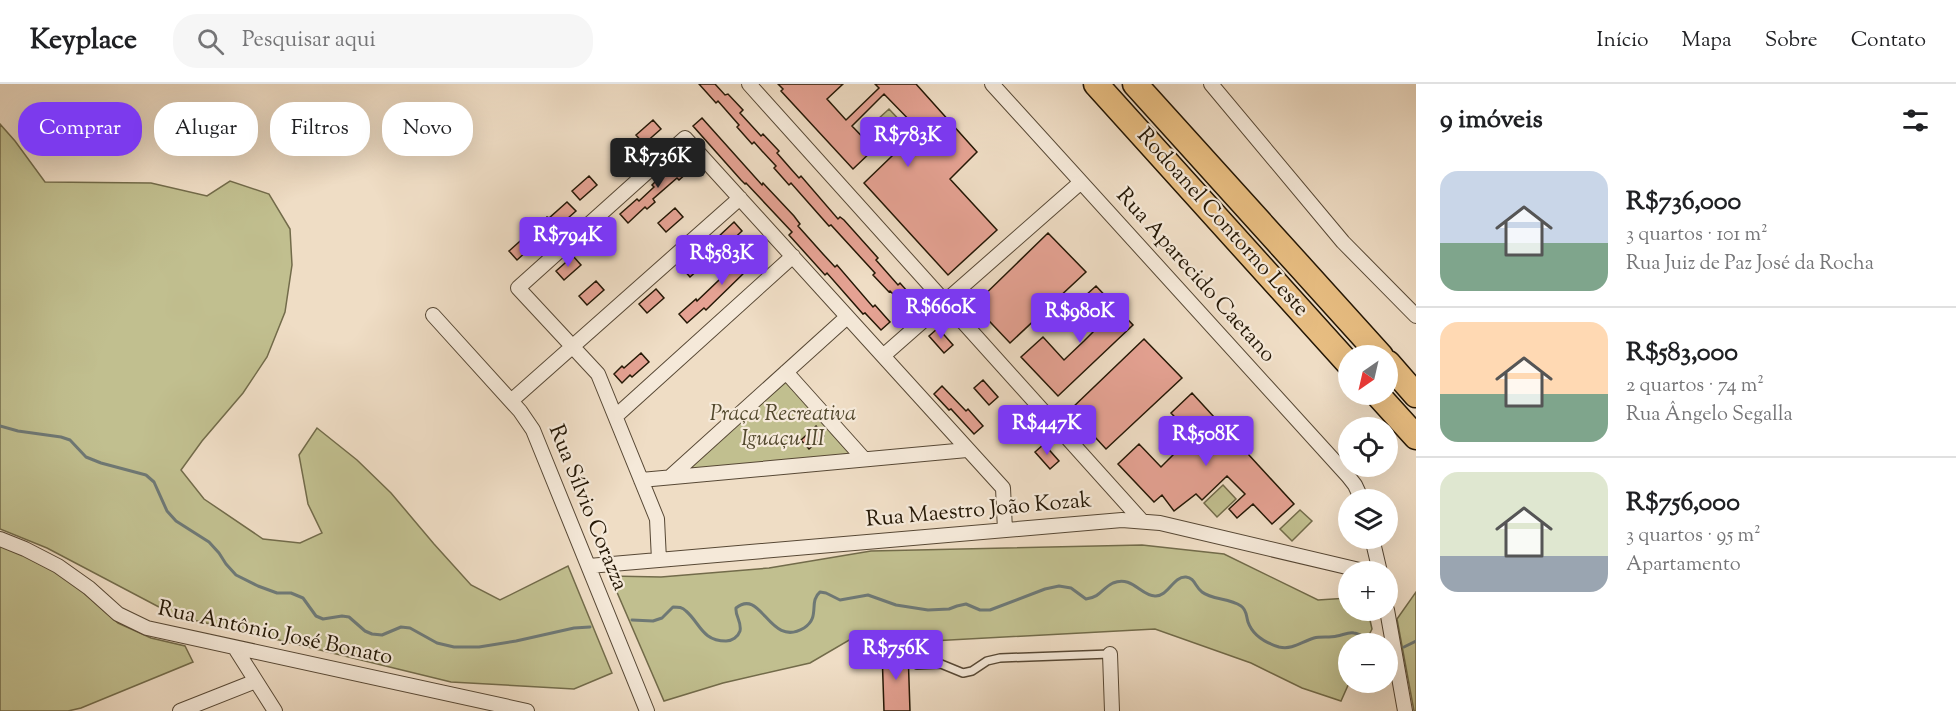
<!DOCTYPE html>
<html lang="pt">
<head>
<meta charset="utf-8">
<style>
  body { margin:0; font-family:"Sorts Mill Goudy",serif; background:#f6f6f6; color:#202124; height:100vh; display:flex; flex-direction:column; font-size:22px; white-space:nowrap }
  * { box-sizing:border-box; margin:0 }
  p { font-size:20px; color:#757577 }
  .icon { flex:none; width:33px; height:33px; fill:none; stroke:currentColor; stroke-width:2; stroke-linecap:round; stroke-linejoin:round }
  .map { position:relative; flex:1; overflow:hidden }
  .sheet { display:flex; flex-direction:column; background:#fff; width:540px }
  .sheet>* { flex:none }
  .guide { position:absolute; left:18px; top:18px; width:570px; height:54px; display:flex; gap:12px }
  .needle { width:39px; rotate:214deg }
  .controls { position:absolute; left:1338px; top:261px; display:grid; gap:12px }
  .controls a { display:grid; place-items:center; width:60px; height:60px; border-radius:50%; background:#fff; box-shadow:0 6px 24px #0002; font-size:30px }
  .price { position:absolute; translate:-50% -51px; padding:0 14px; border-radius:6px; background:#7c3aed; color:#fff; font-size:20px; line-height:39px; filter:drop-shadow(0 2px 3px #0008) }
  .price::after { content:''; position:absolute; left:50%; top:36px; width:18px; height:14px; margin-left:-9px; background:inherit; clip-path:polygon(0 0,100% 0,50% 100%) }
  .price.selected { background:#222; color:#fff }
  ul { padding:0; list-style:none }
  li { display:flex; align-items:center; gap:18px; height:150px; padding:0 24px }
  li+li { border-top:2px solid #e0e0e0 }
  li span { display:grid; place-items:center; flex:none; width:168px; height:120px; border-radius:18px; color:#555 }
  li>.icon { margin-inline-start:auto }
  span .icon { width:72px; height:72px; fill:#fffc; stroke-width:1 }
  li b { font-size:26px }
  h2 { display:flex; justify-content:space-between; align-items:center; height:72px; padding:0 24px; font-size:26px }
  .tag { padding:0 21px; border-radius:24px; background:#fff; box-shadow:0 6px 24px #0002; font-size:21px; line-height:54px }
  .tag.selected { background:#7c3aed; color:#fff }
  header { display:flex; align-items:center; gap:36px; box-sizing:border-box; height:84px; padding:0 30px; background:#fff; border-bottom:2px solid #e0e0e0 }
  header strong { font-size:28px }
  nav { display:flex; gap:33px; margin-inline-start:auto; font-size:21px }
  .search { width:420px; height:54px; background:#f6f6f6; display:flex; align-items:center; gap:15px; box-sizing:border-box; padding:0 21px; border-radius:24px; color:#757577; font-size:22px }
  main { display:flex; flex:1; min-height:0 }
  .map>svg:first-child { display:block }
  .green { fill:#c1bf8f; stroke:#726b4a; stroke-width:1.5 }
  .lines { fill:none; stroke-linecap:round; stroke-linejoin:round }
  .stream { stroke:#6e7875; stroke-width:3 }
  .building { fill:#e5a293; stroke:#241705; stroke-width:1.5 }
  .lane-casing { stroke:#574835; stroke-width:10 }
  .street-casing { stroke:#574835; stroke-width:16 }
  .highway-casing { stroke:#241705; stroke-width:27 }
  .lane { stroke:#f5e9d9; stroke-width:7 }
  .street { stroke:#f5e9d9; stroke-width:14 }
  .highway { stroke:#e8be82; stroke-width:24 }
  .labels { text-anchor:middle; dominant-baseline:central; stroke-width:4.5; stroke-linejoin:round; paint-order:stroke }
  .street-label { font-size:22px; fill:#241705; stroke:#f5e9d9 }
  .park-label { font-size:22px; font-style:italic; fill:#53492e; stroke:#f5e9d9 }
</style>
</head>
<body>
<header>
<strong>Keyplace</strong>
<div class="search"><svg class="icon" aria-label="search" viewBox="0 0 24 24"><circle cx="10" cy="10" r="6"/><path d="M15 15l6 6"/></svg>Pesquisar aqui</div>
<nav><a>Início</a><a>Mapa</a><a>Sobre</a><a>Contato</a></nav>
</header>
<main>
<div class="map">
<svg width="1416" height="627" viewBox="0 0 1416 627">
  <rect width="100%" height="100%" fill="#efddc5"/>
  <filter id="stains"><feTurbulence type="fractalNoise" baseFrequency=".00333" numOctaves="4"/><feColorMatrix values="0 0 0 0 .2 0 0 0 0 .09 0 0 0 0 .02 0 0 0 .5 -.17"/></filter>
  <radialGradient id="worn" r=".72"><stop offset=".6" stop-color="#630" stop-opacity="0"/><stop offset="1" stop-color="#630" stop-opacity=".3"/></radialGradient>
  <path class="green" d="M889 25 903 40 880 61 866 46Z
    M0 40 15 57 45 98 151 99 207 112 230 97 269 110 290 145 292 181 285 228 267 273 243 309 202 357 181 386 204 415 263 455 300 459 322 449 308 420 299 371 317 344 357 376 391 409 434 460 471 501 500 516 568 482 612 589 574 605 451 598 279 556 176 532 47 464 0 445Z
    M786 298 850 370 686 386Z
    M1223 401 1236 415 1217 433 1204 419Z
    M1300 426 1312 437 1292 457 1280 445Z
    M0 460 10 464 68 495 118 539 151 554 185 562 193 578 81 624 68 627H0Z
    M1142 461 1224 470 1318 516 1348 514V526L1368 527 1372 545 1365 559 1348 560 1349 599 1341 617 1302 604 1251 579 1155 545 913 558 856 552 810 579 723 599 664 617 610 492 661 493 769 484 871 467Z
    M1416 508V627H1414L1397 535Z"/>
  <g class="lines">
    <path class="stream" d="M0 342 18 347 61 353 70 356 86 373 101 379 146 391 154 398 167 427 176 437 209 458 219 469 226 480 236 491 258 502 277 509H291L303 514 316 532 323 535 342 532 349 533 365 547 372 550 382 551 401 543 410 544 437 559 454 563H479L516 557 574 544 590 543
      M632 536 653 537 662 534 673 523C679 523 682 523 686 527 700 539 702 557 726 557 732 557 738 553 740 547 742 538 735 532 736 524 762 503 769 565 804 544 821 533 808 518 820 508L826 509 840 516 868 511 896 521 928 526 949 525 957 522 966 520 980 526H990L1045 505 1059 502 1071 504 1086 515C1101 513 1102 504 1113 499 1132 491 1141 512 1155 512 1168 513 1173 492 1186 493 1195 494 1195 503 1202 508 1212 516 1229 514 1241 522 1247 526 1246 532 1248 538 1253 552 1266 559 1279 563 1293 566 1301 558 1314 554 1321 552 1329 554 1337 552 1343 551 1348 548 1354 549 1361 550 1368 556 1375 559
      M1404 563 1416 557"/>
  </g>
  <path class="building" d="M699 0H715L725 11 728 10 743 26 740 29 761 52 763 50 779 67 777 69 791 85 799 94 801 92 838 135 840 133 844 136 878 174 876 176 898 201 900 199 915 216 907 224 890 207 889 208 873 191 875 189 831 141 829 142 791 99 789 101 774 84 776 82 762 67 754 58 752 60 737 43 739 41 718 17 716 19Z
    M778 0H843L827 15 846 36 879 4 875 0H916L977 68 950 95 997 146 948 191 864 99 919 46 884 10 852 42 874 65 853 85 781 7 783 5Z
    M702 34 762 101 763 99 794 132 800 140 798 142 823 170 835 183 837 181 873 223 875 221 890 238 881 246 865 229 863 230 827 189 825 191 789 151 792 148 746 99 745 100 741 96 693 42Z
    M653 36 661 45 644 60 636 51Z
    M688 72 696 81 679 96 677 94 653 115 655 118 647 125 645 123 628 139 620 130 637 115 639 117 654 103 652 101 668 85 670 87Z
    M589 92 597 101 580 116 572 107Z
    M567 118 576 127 559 142 557 140 517 176 509 167 547 133 549 134Z
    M675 124 683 133 666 148 658 139Z
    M734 138 742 147 725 163 717 154Z
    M1048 149 1086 188 1010 259 974 221Z
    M758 164 766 173 749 188 747 186 706 226 704 224 687 239 679 230 696 215 697 217 739 177 741 180Z
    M699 169 707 178 690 193 682 184Z
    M573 172 581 181 564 196 556 187Z
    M596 197 604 206 587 221 579 212Z
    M1096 202 1133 241 1058 312 1021 273 1043 253 1064 276 1084 257 1096 245 1074 222Z
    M656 205 664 214 647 229 639 220Z
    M938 244 953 261 944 269 929 252Z
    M1144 255 1182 294 1106 365 1070 326Z
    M641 269 649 278 632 293 630 291 622 299 614 290 622 282 624 284Z
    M983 296 998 313 989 321 974 304Z
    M942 302 966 327 968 325 983 342 974 350 951 325 949 326 934 310Z
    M1192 309 1294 420 1272 440 1253 420 1237 434 1229 425 1245 410 1227 392 1202 416 1196 410 1174 427 1162 411 1154 418 1118 380 1139 360 1161 383 1180 364 1193 352 1171 329Z
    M816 342 824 352 809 365 801 356Z
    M1044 360 1059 377 1050 385 1035 368Z
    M908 566 910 627H884L882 567Z"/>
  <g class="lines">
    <g class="lane-casing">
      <path id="lane" d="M917 581 941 580 963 589 972 587 987 577 1000 574 1110 570"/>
    </g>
    <g class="street-casing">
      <path id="street" d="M749 0 1142 437
        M992 0 1348 392 1355 401 1362 416
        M1211 0 1343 158 1416 232
        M433 231 520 327 533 346 647 627
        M883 272 1081 98
        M786 288 864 375
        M511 317 740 114
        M616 332 793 172
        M670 393 847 233
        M641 396 967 366
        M1372 454 1380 488
        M0 455 25 465 58 482 89 504 118 530 147 544 527 627
        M659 476 657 435 598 290 518 204 685 54 1003 404 1005 446
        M589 482 1122 436 1160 439 1368 488
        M1387 526 1405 627
        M235 564 275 627
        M1110 570 1112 627
        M180 627 256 597"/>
    </g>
    <g class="highway-casing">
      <path id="highway" d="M1096 0 1348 279
        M1135 0 1381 272
        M1388 279 1416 311
        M1377 310 1416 353"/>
    </g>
    <use href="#lane" class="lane"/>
    <use href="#street" class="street"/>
    <use href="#highway" class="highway"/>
  </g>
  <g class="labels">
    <g class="street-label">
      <text transform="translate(1222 139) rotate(48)">Rodoanel Contorno Leste</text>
      <text transform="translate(1195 192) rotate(48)">Rua Aparecido Caetano</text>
      <text transform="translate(587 424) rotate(68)">Rua Sílvio Corazza</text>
      <text transform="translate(979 427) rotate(-5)">Rua Maestro João Kozak</text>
      <text transform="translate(275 550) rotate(12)">Rua Antônio José Bonato</text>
    </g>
    <g class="park-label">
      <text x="783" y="331">Praça Recreativa<tspan x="783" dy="25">Iguaçu III</tspan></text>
    </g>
  </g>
  <rect width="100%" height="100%" filter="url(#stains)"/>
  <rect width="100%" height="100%" fill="url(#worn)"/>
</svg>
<div class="controls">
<a><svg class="needle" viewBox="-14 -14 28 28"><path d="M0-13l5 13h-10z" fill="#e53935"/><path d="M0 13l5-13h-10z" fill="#757577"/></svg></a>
<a><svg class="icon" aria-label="locate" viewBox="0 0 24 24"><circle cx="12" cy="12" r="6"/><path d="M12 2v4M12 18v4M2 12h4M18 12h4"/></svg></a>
<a><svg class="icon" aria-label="layers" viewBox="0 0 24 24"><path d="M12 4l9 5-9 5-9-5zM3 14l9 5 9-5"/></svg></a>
<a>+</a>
<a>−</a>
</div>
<b class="price" style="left:908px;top:84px">R$783K</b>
<b class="price selected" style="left:658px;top:105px">R$736K</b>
<b class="price" style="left:568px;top:184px">R$794K</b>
<b class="price" style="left:722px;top:202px">R$583K</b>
<b class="price" style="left:941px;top:256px">R$660K</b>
<b class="price" style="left:1080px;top:260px">R$980K</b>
<b class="price" style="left:1047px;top:372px">R$447K</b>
<b class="price" style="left:1206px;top:383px">R$508K</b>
<b class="price" style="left:896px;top:597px">R$756K</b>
<div class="guide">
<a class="tag selected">Comprar</a>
<a class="tag">Alugar</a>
<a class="tag">Filtros</a>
<a class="tag">Novo</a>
</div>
</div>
<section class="sheet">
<h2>9 imóveis<svg class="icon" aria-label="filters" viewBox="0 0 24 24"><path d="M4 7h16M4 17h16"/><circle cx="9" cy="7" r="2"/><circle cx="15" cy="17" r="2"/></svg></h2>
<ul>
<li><span style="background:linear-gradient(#c9d6e8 60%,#7fa58c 0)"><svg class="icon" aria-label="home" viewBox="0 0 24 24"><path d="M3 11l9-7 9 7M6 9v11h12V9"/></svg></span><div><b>R$736,000</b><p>3 quartos · 101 m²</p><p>Rua Juiz de Paz José da Rocha</p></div></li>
<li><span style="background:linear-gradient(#ffd9b3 60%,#7fa58c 0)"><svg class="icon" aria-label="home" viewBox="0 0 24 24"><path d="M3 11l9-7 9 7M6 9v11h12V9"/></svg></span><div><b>R$583,000</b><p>2 quartos · 74 m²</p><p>Rua Ângelo Segalla</p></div></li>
<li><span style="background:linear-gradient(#dfe7d0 70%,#9aa5b1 0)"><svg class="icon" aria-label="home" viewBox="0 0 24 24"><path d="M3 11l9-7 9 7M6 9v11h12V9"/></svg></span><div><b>R$756,000</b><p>3 quartos · 95 m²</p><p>Apartamento</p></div></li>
</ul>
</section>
</main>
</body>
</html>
